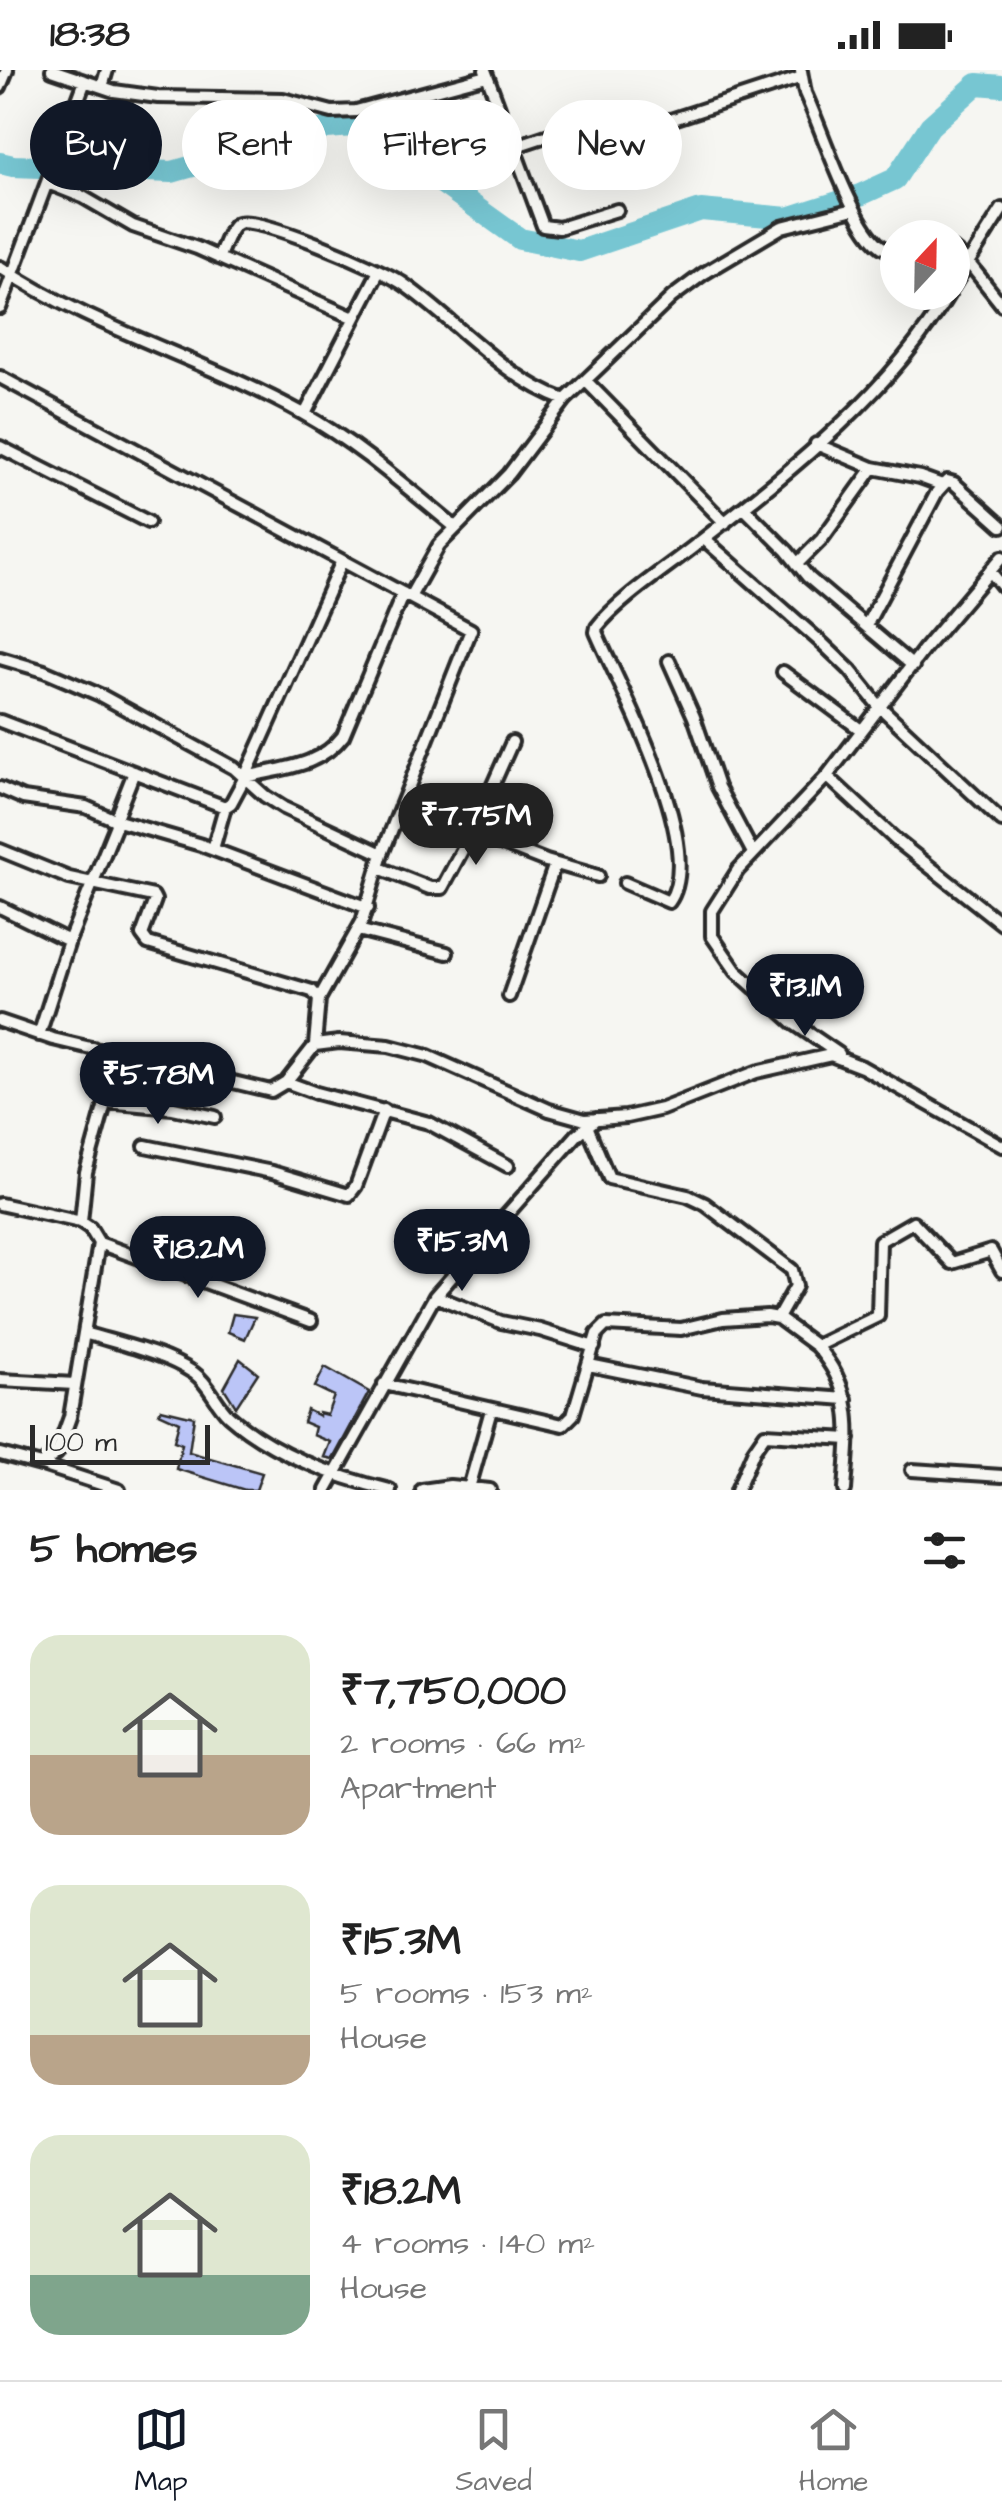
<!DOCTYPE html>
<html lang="en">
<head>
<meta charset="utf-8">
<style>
  body { margin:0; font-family:"Architects Daughter",sans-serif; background:#f6f6f6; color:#222; height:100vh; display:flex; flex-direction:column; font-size:38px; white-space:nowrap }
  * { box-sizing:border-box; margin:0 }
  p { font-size:32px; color:#767676 }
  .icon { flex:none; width:55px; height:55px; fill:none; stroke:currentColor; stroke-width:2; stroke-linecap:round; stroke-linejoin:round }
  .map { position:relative; height:1420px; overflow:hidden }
  .drawer { display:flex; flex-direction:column; background:#fff; flex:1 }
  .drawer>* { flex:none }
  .banner { position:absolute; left:30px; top:30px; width:942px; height:90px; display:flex; gap:20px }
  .needle { width:65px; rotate:22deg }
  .fabs { position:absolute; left:880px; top:150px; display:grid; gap:20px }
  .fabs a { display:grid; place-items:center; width:90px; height:90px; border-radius:50%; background:#fff; box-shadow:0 10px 40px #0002; font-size:50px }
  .scale { position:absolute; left:30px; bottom:25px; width:180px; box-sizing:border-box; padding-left:10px; border:5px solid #2b2b2b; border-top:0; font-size:28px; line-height:35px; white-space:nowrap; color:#2b2b2b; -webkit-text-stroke:8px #f6f6f2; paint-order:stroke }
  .price { position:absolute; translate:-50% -85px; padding:0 22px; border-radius:35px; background:#111827; color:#fff; font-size:32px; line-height:65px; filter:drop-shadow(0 2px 5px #0008) }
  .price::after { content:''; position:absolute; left:50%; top:60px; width:30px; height:22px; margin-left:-15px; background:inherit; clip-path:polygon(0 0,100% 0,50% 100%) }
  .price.on { background:#222; color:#fff }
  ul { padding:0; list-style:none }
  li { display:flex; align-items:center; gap:30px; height:250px; padding:0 30px }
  li span { display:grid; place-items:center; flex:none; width:280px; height:200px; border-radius:30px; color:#555 }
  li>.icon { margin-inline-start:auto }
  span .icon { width:120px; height:120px; fill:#fffc; stroke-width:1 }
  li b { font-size:42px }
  h2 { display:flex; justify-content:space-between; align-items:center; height:120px; padding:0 30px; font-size:42px }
  .pill { padding:0 35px; border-radius:45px; background:#fff; box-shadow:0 10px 40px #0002; font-size:35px; line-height:90px }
  .pill.on { background:#111827; color:#fff }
  .status { display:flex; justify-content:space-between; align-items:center; height:70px; padding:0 50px; background:#fff; direction:ltr }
  .status svg { height:28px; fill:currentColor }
  .tab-bar { display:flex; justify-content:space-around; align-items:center; height:140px; border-top:2px solid #e0e0e0; background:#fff; font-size:28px; color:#767676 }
  .tab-bar a { display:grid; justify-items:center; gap:5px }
  .tab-bar .on { color:#111827 }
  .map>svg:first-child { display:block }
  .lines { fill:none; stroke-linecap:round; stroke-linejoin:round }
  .river { stroke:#77c6d2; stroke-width:22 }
  .building { fill:#bbc5f7; stroke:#2b2b2b; stroke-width:2.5 }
  .minor-casing { stroke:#2b2b2b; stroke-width:18 }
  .minor { stroke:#f6f6f2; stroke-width:10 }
</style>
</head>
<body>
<div class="status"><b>18:38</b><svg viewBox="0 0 49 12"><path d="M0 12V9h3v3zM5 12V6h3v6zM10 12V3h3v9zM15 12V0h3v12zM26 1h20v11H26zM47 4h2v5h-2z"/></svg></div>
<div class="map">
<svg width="1002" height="1420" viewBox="0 0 1002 1420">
  <rect width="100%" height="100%" fill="#f6f6f2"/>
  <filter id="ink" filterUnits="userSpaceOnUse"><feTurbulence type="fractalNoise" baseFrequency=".01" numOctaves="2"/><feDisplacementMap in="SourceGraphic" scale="20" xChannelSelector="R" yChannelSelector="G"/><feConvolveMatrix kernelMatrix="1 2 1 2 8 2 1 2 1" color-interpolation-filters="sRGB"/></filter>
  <g filter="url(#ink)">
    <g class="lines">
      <path class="river" d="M0 93 13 96 172 102 327 58 379 54 399 57 421 98 520 169 579 181 701 140 788 148 860 125 895 109 930 56 977 14 1002 16"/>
    </g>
    <path class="building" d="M233 1244 255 1247 245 1269 228 1262Z
      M240 1289 258 1303 236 1337 224 1318Z
      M325 1297 369 1322 333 1389 324 1387 330 1372 313 1365 315 1357 303 1352 307 1340 319 1346V1343L327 1345 334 1326 315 1317Z
      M161 1339 194 1347 189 1382 262 1403 256 1420H245L176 1399 182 1374 174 1371 179 1352 159 1343Z"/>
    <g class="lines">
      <g class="minor-casing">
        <path id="minor" d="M52 0 114 21 158 27 283 29 332 42 356 41 487 6
          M485 0 543 156 559 158 617 140
          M801 1 805 23C822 60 850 147 877 173 883 179 889 181 898 183
          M0 17 7 0
          M102 17 107 0
          M513 77 564 60 594 75 802 7
          M48 113 83 127 133 156 197 178 354 248
          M952 179 968 192 1002 235
          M218 188C223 179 228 160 236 154 252 142 383 200 402 213 456 250 501 307 565 330L672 227 703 204 782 157 854 139
          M0 197C94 259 204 289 302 343 358 374 406 417 455 457
          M952 218 1002 139
          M0 238 85 11
          M0 307 471 560 382 784 362 852 319 929
          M587 312 725 453
          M305 344 379 201
          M816 374 873 398 920 407 942 415
          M0 377 148 452
          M744 438 787 481 808 507 913 596
          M704 469 823 574 850 600 879 636 1002 751
          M797 494 822 469 873 398
          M990 501 1002 516
          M410 527 439 475 509 404 565 330
          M866 556 937 422 947 411 954 413 1002 456
          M0 588 44 601 100 625 234 698 265 726 284 738 382 784
          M669 591 694 647 718 717 753 783
          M783 602 861 660
          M0 651 225 737 231 733 245 707 341 493
          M134 702 115 750 201 775 368 838
          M827 706 896 770 1002 854
          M245 707C282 698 319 697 343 666L403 523
          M0 718 23 728 86 737 115 750 116 755 69 871
          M472 762 546 791 598 806
          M213 779 225 737
          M0 780 69 808 153 826 155 830 142 865 148 873 312 921 319 929 315 975
          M379 798 430 818H442L472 762 512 672
          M625 813 669 832C708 778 620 618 596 562L597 557C619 529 668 497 697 474 790 401 889 325 950 222
          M0 837 69 871 39 965
          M358 860 447 883
          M509 926 555 794
          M0 951 53 969 271 1021 286 1012 315 975 339 972 389 976 428 986 549 1040 585 1050 626 1047 662 1039 756 1002 831 985 862 997 1002 1076
          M839 984 795 954 736 901 712 866V841L738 800 827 706 925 578 1002 487
          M286 1012 316 1023 429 1053 508 1096
          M106 1032 173 1038 215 1047
          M587 1056 609 1108 688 1126 705 1134 792 1200 796 1216 778 1248
          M145 1076 272 1102 349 1125 356 1116 384 1040
          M0 1134 81 1152 90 1158 99 1173 70 1347 57 1383 41 1395 0 1384
          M81 1152 86 1102 110 1016 93 978
          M99 1173 311 1251
          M435 1226 501 1252 540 1260 594 1277
          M84 1263C120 1274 162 1282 194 1303 209 1314 215 1332 228 1345 271 1383 335 1407 390 1420
          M589 1295 702 1318 846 1329
          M0 1310 75 1314
          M384 1314 563 1355 573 1345 597 1264 606 1255 681 1259 723 1249 767 1246 778 1248 816 1276
          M42 1395 119 1420
          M912 1400 1002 1406
          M469 1418 491 1340
          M326 1420 435 1226 577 1065 596 1049
          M422 1420 450 1416 490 1420
          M737 1420 754 1380 765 1364 849 1369
          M845 1420C849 1363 857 1322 816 1276L878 1246 880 1171 913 1152 952 1193 991 1181 1002 1201"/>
      </g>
      <use href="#minor" class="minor"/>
    </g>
  </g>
</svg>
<div class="fabs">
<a><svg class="needle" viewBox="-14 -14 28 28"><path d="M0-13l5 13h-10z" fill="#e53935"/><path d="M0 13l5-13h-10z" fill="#767676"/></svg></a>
</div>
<div class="scale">100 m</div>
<b class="price on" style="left:476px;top:798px">₹7.75M</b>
<b class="price" style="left:805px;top:969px">₹13.1M</b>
<b class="price" style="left:158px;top:1057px">₹5.78M</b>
<b class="price" style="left:462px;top:1224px">₹15.3M</b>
<b class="price" style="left:198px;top:1231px">₹18.2M</b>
<div class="banner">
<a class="pill on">Buy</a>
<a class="pill">Rent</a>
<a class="pill">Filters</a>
<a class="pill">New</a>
</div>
</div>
<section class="drawer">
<h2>5 homes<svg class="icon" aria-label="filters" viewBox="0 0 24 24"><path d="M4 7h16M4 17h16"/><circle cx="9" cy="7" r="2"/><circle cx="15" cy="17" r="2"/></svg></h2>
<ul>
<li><span style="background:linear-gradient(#dfe7d0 60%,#b9a48a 0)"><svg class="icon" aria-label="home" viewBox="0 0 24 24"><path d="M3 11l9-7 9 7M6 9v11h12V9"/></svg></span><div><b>₹7,750,000</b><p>2 rooms · 66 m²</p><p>Apartment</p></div></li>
<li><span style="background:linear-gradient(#dfe7d0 75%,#b9a48a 0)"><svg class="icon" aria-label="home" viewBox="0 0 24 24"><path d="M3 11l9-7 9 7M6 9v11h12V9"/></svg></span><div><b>₹15.3M</b><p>5 rooms · 153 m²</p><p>House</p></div></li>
<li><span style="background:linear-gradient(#dfe7d0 70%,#7fa58c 0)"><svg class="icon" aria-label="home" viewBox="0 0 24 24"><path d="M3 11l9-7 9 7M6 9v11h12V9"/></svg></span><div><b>₹18.2M</b><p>4 rooms · 140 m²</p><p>House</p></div></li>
</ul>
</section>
<nav class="tab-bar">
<a class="on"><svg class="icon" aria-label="map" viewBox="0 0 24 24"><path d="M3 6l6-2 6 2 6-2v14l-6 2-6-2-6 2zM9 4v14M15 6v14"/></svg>Map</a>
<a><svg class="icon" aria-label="saved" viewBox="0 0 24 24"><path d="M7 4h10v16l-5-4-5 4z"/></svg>Saved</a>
<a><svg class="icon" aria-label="home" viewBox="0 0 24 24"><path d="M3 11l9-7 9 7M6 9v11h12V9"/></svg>Home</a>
</nav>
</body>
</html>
